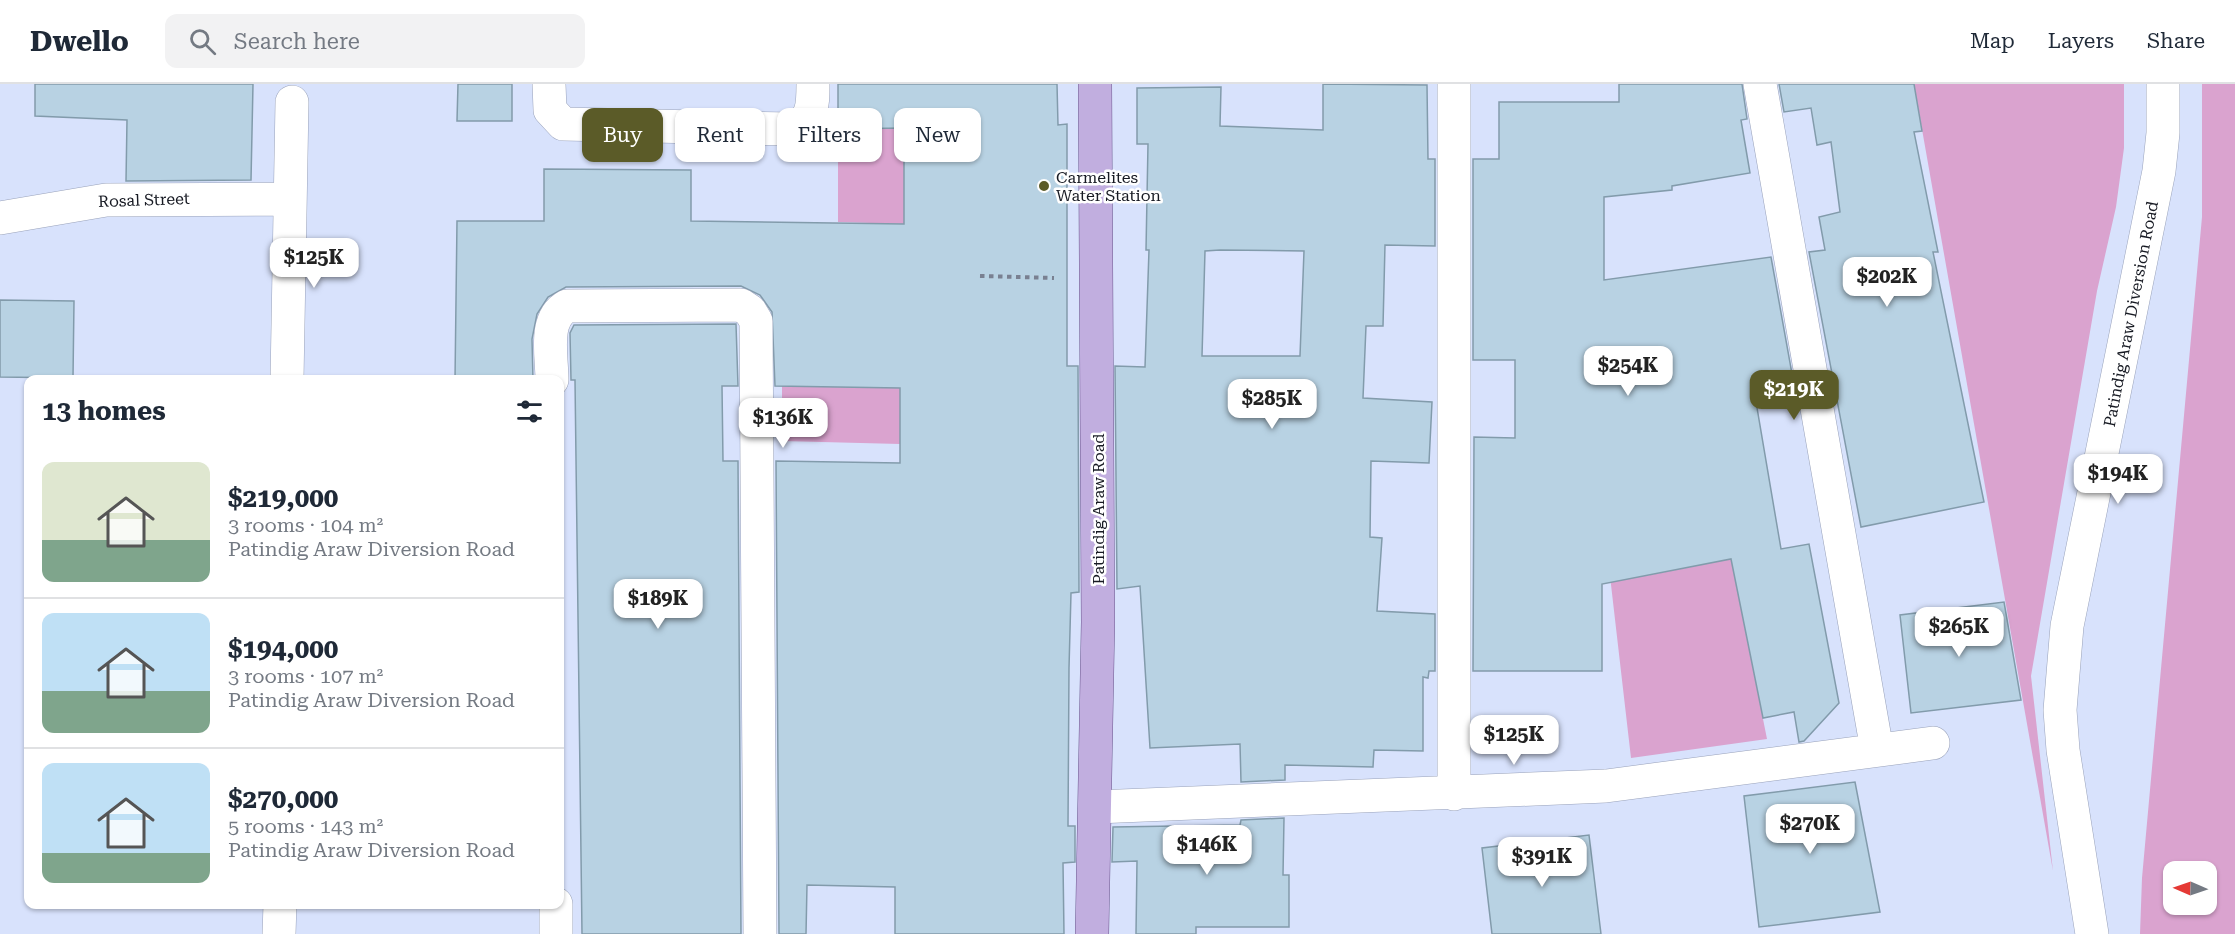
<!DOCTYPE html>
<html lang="en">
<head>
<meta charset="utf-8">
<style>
  body { margin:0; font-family:"Roboto Serif",serif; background:#f2f2f3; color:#1f2937; height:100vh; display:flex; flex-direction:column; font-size:22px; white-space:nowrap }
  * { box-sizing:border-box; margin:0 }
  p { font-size:20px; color:#747a83 }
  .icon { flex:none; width:33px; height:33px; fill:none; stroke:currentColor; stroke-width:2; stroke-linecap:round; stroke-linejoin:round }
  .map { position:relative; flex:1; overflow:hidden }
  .panel { position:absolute; left:24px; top:291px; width:540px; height:534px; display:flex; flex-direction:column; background:#fff; border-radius:12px; box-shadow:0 2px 4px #0004 }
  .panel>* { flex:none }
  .banner { position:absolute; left:582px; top:24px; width:570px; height:54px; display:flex; gap:12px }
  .needle { width:39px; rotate:272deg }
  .tools { position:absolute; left:2163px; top:777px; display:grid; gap:12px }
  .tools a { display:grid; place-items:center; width:54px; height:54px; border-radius:12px; background:#fff; box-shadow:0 2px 4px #0004; font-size:30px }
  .price { position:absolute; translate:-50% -51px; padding:0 14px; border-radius:12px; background:#fff; color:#222; font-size:20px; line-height:39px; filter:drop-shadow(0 2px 3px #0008) }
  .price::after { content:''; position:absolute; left:50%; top:36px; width:18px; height:14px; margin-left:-9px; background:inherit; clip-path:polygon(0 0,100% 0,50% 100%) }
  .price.selected { background:#5b5b28; color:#fff }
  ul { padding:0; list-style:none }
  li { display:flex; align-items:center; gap:18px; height:150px; padding:0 18px }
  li+li { border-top:2px solid #e0e1e3 }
  li span { display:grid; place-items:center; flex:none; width:168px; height:120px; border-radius:12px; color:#555 }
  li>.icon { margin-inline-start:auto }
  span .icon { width:72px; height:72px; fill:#fffc; stroke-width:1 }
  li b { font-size:26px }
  h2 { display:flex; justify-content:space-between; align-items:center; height:72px; padding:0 18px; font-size:26px }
  .chip { padding:0 21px; border-radius:12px; background:#fff; box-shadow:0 2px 4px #0004; font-size:21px; line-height:54px }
  .chip.selected { background:#5b5b28; color:#fff }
  header { display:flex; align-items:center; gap:36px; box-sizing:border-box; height:84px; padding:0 30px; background:#fff; border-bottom:2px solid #e0e1e3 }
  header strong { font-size:28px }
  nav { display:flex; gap:33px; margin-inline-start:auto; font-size:21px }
  .search { width:420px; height:54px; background:#f2f2f3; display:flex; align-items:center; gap:15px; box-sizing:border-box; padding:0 21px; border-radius:12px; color:#747a83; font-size:22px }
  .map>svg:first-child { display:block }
  .green { fill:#daa3cf; fill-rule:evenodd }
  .building { fill:#b8d2e3; stroke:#829bab; stroke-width:1.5; fill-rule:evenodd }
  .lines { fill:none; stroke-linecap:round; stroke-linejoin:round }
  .minor-casing { stroke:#99a2ba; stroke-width:34 }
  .major-casing { stroke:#6b578f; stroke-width:34 }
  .path { stroke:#798091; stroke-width:4; stroke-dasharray:4.5 4.5; stroke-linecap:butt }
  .minor { stroke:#fff; stroke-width:33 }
  .major { stroke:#c1aedf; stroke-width:33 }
  .poi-dot { fill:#5b5b28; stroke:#fff; stroke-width:2 }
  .labels { text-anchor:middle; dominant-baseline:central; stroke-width:5; stroke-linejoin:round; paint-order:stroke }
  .poi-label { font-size:16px; fill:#171a23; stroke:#fff; text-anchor:start }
  .street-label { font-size:16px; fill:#171a23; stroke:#fff }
</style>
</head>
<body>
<header>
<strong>Dwello</strong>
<div class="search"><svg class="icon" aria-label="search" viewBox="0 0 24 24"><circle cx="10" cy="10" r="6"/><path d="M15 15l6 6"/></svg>Search here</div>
<nav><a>Map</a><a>Layers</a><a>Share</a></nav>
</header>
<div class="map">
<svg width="2235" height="850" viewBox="0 0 2235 850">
  <rect width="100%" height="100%" fill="#d8e2fc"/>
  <path class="green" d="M1914 0H2124V64L2116 123 2097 207 2031 592 2053 787Z
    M2202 0H2235V850H2140L2142 794 2202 133ZM2174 788H2206V820H2174Z
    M904 44V140L838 138V45Z
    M902 236 900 360 782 357V302L847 303Z
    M1731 475 1767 655 1631 674 1610 492H1645Z"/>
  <path class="building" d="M35 0H253L251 96 126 97 127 36 35 32Z
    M458 0H512V37H457Z
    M838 0H1057L1058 41 1067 40V282H1078L1079 508 1071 509 1069 584 1068 742H1075V778L1063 779 1064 850H895V803L807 801 806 850H779L776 377 900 379V304L775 302 772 228 760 211 741 202 566 203 548 213 537 230 532 255 533 296H455L457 137H544V85L691 86V137L904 140V44L838 45Z
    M1323 0 1427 1 1428 75H1435V162L1385 161 1383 242H1366L1363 314 1432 318 1429 379 1371 377 1370 453 1382 454 1377 527 1435 530V587H1429L1428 594 1423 593V667L1374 666 1373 683 1285 681V696L1241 698 1240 660 1150 664 1140 502 1117 505 1115 282 1145 283 1149 166H1146L1148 60H1137V4L1221 3 1220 42 1323 46ZM1220 166 1304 167 1300 272H1202L1205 167Z
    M1619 0H1742L1747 35 1741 36 1750 89 1672 102V106L1604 113V196L1771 173 1796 312 1756 318 1781 465 1809 460 1839 619 1804 657 1799 658 1794 628 1763 634 1731 475 1602 500V587H1473L1474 353 1515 354V276H1473V75H1499V18H1619Z
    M1779 0H1914L1922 47 1914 48 1938 168H1933L1984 418 1861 443 1809 168 1825 166 1819 133 1840 128 1831 58 1817 61 1811 24 1784 28Z
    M0 216 74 217 73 294 0 293Z
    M736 240 738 302H722L723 377H738L741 850H582L575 296H571L570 249 574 241Z
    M2004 518 2021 616 1911 629 1900 531Z
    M1855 698 1880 828 1759 843 1744 712Z
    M1284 734 1283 791H1289V843H1196V850H1136L1137 777 1112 778 1113 743 1240 741 1241 736Z
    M1589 751 1601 850H1492L1482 764Z"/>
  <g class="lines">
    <g class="minor-casing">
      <path id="minor" d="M549 0 550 26 563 40 790 45C813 38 813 22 813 0
        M1760 0 1877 666
        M0 134 106 116 290 115
        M287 296 292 18
        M552 296C552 272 543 235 567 222L741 221 750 227 756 237 760 850
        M1454 710V0
        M1096 723 1606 702 1933 659
        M556 820V850
        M279 850 280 820
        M2092 850 2063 666 2060 626 2067 542 2159 87 2163 49V0"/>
    </g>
    <g class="major-casing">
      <path id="major" d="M1092 850 1098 538 1095 0"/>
    </g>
    <path class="path" d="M980 192 1054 194"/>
    <use href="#minor" class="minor"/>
    <use href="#major" class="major"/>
  </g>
  <circle class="poi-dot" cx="1044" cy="102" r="6"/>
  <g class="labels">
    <g class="poi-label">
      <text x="1056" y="93">Carmelites<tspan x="1056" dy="18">Water Station</tspan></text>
    </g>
    <g class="street-label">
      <text transform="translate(144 116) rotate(-2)">Rosal Street</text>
      <text transform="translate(2131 230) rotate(-79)">Patindig Araw Diversion Road</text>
      <text transform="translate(1098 425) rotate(-90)">Patindig Araw Road</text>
    </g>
  </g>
</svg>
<div class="tools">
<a><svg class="needle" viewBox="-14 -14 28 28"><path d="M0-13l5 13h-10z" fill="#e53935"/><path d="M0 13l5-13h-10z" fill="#747a83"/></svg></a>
</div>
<b class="price" style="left:314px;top:205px">$125K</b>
<b class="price" style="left:1887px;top:224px">$202K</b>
<b class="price" style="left:1628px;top:313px">$254K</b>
<b class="price selected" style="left:1794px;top:337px">$219K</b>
<b class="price" style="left:1272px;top:346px">$285K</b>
<b class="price" style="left:783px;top:365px">$136K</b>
<b class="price" style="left:2118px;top:421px">$194K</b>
<b class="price" style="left:658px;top:546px">$189K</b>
<b class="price" style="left:1959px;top:574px">$265K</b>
<b class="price" style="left:1514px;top:682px">$125K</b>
<b class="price" style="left:1810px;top:771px">$270K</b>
<b class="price" style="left:1207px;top:792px">$146K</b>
<b class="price" style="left:1542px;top:804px">$391K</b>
<div class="banner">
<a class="chip selected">Buy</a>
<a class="chip">Rent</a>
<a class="chip">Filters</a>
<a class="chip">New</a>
</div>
<section class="panel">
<h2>13 homes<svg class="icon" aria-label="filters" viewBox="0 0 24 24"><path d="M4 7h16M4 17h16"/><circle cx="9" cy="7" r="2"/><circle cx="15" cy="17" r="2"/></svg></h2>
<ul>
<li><span style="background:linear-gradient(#dfe7d0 65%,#7fa58c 0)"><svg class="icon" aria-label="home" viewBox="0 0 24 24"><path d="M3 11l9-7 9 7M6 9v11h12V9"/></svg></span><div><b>$219,000</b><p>3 rooms · 104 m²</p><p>Patindig Araw Diversion Road</p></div></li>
<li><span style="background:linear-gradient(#bfe0f5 65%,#7fa58c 0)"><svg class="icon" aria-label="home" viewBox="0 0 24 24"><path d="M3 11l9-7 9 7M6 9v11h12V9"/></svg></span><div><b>$194,000</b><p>3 rooms · 107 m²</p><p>Patindig Araw Diversion Road</p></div></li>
<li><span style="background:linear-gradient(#bfe0f5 75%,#7fa58c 0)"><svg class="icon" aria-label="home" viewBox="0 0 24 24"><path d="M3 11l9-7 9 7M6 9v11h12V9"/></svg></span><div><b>$270,000</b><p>5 rooms · 143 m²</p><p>Patindig Araw Diversion Road</p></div></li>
</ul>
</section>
</div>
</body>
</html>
